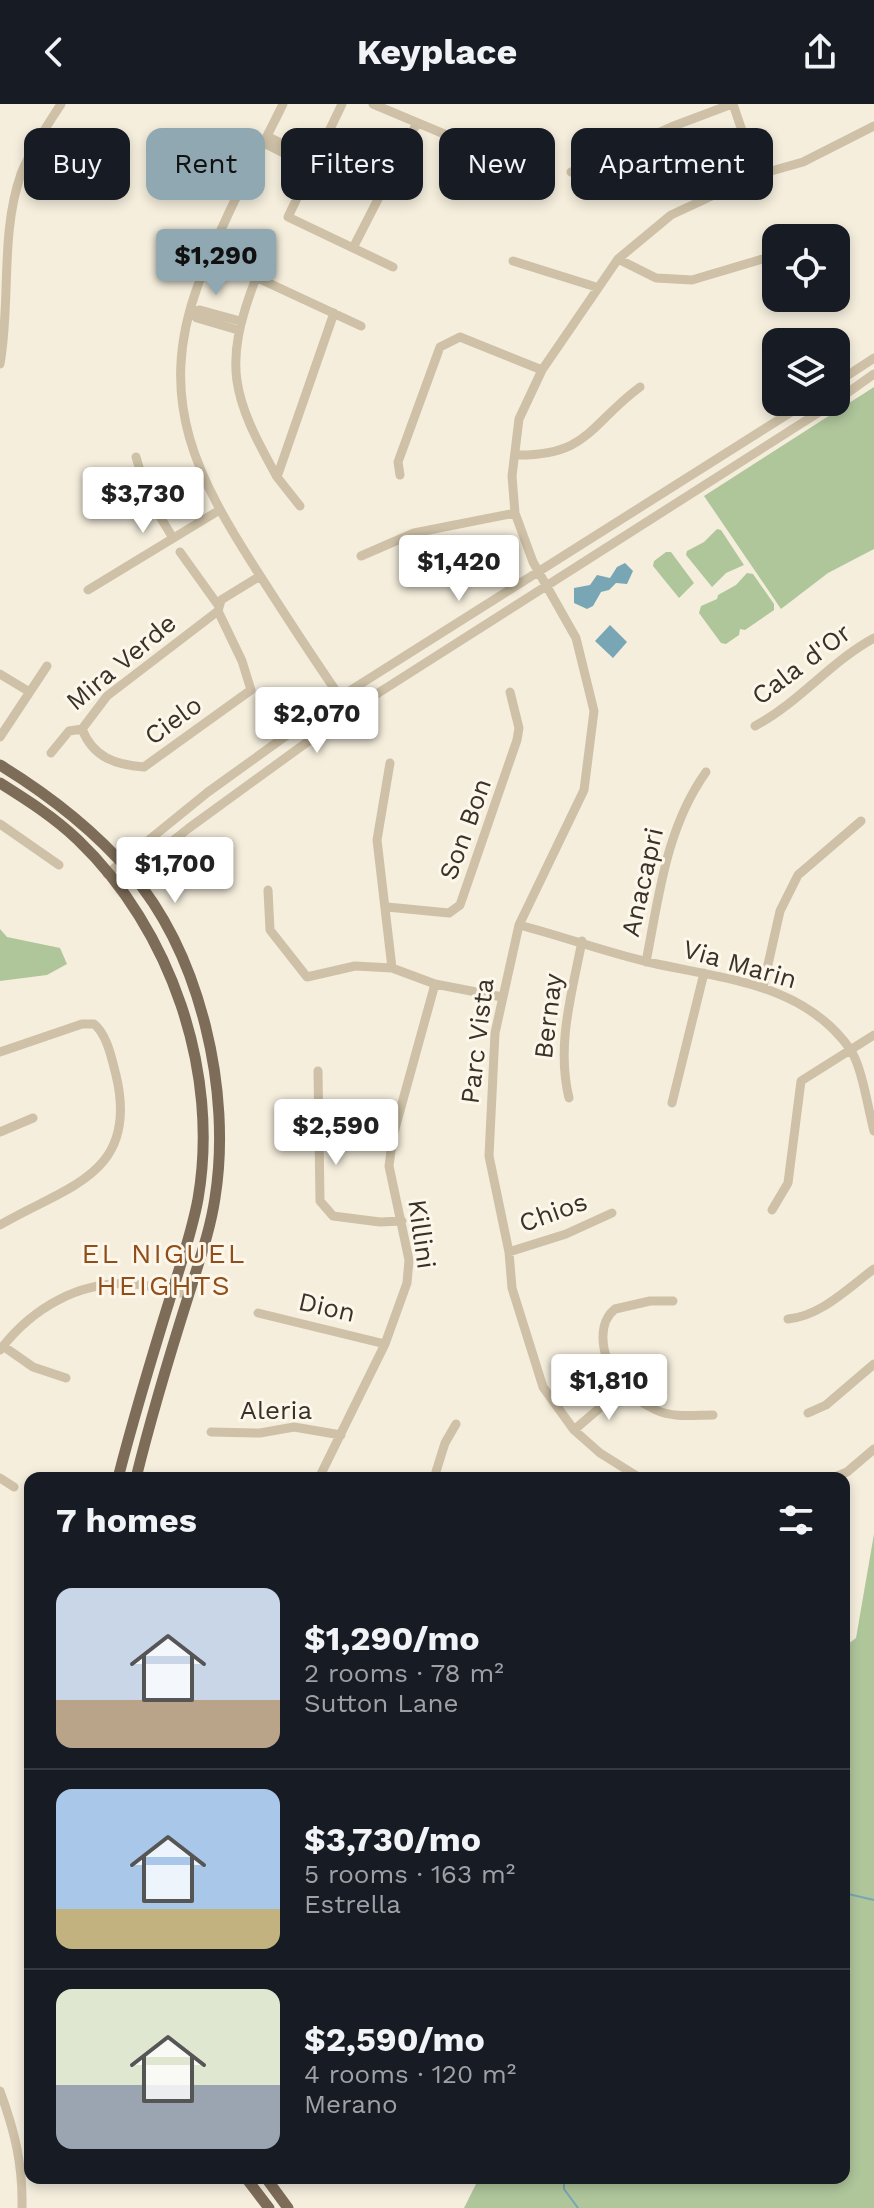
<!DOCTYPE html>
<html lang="en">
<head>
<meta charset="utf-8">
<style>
  body { margin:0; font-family:"Work Sans",sans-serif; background:#242831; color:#f1f3f6; height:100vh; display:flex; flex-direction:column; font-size:30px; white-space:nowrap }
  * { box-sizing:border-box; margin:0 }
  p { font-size:26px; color:#9ea1a6 }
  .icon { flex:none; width:44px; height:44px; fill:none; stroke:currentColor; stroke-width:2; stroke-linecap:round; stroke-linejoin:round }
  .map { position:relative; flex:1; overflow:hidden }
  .panel { position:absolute; left:24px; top:1368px; width:826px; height:712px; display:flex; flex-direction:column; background:#171b24; border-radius:16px; box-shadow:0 4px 12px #0003 }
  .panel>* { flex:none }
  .banner { position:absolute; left:24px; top:24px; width:826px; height:72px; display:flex; gap:16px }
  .controls { position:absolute; left:762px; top:120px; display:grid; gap:16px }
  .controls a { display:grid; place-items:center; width:88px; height:88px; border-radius:16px; background:#171b24; box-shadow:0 4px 12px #0003; font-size:40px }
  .price { position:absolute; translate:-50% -68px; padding:0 18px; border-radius:8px; background:#fff; color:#222; font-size:26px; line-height:52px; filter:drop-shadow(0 2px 4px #0008) }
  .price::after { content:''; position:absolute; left:50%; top:48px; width:24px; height:18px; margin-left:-12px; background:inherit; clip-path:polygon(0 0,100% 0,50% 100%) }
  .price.selected { background:#90a8b2; color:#111 }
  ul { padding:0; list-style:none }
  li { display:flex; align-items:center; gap:24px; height:200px; padding:0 32px }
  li+li { border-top:2px solid #363941 }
  li span { display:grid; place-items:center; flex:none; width:224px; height:160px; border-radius:16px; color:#555 }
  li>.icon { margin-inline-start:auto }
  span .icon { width:96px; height:96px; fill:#fffc; stroke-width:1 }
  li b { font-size:34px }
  h2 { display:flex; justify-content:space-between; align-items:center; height:96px; padding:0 32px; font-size:34px }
  .chip { padding:0 28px; border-radius:16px; background:#171b24; box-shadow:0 4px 12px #0003; font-size:28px; line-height:72px }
  .chip.selected { background:#90a8b2; color:#111 }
  header { display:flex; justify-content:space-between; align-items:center; height:104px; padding:0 32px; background:#171b24; font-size:36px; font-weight:700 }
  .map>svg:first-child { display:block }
  .green { fill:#afc69b }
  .water { fill:#78a6b5 }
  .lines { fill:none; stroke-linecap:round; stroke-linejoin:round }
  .stream { stroke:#78a6b5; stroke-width:2 }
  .minor { stroke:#cec1a7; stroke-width:9 }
  .major { stroke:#7d6c58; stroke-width:11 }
  .labels { text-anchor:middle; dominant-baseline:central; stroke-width:6; stroke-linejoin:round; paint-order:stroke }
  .street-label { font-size:26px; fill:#3a3128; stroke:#fcf7ea }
  .neighbourhood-label { font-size:28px; letter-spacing:2px; fill:#914e19; stroke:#fcf7ea }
</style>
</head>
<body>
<header><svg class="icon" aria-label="back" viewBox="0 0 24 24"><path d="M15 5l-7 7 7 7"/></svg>Keyplace<svg class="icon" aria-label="share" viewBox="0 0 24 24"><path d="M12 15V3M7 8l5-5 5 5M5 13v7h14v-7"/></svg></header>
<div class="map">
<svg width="874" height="2104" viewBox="0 0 874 2104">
  <rect width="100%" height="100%" fill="#f5eedd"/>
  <path class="green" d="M874 283V445L828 469 781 505 704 392Z
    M717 425 721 426 744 461 726 469 712 483 686 451 687 447 704 438Z
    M666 448H671L694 479 679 494 653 462 654 457Z
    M747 469 753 470 774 500V506L745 526 740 525 739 531 726 540 721 539 699 509 701 502 717 495 718 491 736 481Z
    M0 825 7 833 60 844 67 860 47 871 0 877Z
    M874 1430V2104H464L479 2074H844V1543L856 1534Z"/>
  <path class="water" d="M625 459 633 467 627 480 616 479 609 486 601 488 593 502 587 505 574 499V484L590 481 597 471 610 474 617 463Z
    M610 521 627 538 613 554 595 537Z"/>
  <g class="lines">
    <path class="stream" d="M844 1789 874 1796
      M564 2074V2085L578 2104"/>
    <path class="minor" d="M283 0C254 59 221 119 198 181 155 298 198 375 259 470 289 517 318 562 350 607
      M342 0 288 113 393 163
      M373 0 449 32
      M733 0 757 71
      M267 32 313 56
      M264 39 297 56H313
      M571 68 671 23 732 0
      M354 142 417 19
      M618 155 656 174 692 176 776 151
      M513 157 596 183
      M234 163 361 222
      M256 174C222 262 232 292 277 373
      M190 208 197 214 238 226
      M190 208 200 206 240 217
      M0 260C11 198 0 129 21 70 31 45 47 22 61 0
      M836 279 874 254
      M836 297 874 270
      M516 351C588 352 589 321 640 283
      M136 353 148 393 173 434
      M400 371 398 358 440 243 460 233 542 266
      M300 402 277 373 334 209
      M180 448 218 501
      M361 452 414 429 515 409
      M88 486 218 407
      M0 570 28 587
      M755 622C800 598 830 558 874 534
      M82 625C93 653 115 661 144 663L251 586 242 557 218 507
      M0 633 47 562
      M51 649 69 627 82 625 107 592 218 507 221 496 260 472
      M390 659 377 736 392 864
      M0 720 59 761
      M107 770 208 688 340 593 807 298
      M117 781 189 724 350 607 835 298
      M268 786 270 826 307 873 355 862 392 864 435 880 502 893
      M387 803 449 809 460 801 517 636 519 624 510 588
      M519 821C562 832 605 848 648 858 721 875 803 878 850 945 862 962 868 1005 874 1027
      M646 858C659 792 666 724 706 668
      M763 883 780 807 798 771 861 717
      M0 948 82 920H94C107 930 112 956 116 971 140 1071 66 1082 0 1121
      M318 967 320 1097 333 1112 380 1118 402 1117
      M569 994C556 941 572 889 582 837
      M672 999 704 869
      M0 1028 33 1014
      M772 1106 788 1079 801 977 874 931
      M509 1148 566 1130 612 1109
      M673 1197H650L615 1205C592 1223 606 1267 624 1285 632 1293 646 1301 656 1306 673 1314 695 1311 713 1311
      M258 1209 385 1240
      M788 1215C821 1212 848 1184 874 1165
      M3 1242 33 1263 66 1274
      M0 1246C32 1204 80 1176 134 1180 152 1181 170 1189 189 1190
      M808 1309 826 1301 874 1260
      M574 1326 623 1284
      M211 1328 260 1329 294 1323 341 1331
      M0 1374 14 1383
      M319 1374 385 1240 407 1179 409 1156 389 1062 393 1032 435 880
      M434 1374 445 1339 456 1320
      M640 1374 600 1349 574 1326 543 1283 512 1184 509 1148 489 1052 495 929 519 821 584 686 594 607 576 534 533 458 515 409 512 372 519 315 542 266 618 155 671 111 757 71 803 58 874 22
      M833 1374 847 1368 874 1345
      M0 1987C15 2028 23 2061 22 2104"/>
    <path class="major" d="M0 661C49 691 92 724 130 768 201 851 232 988 215 1094 210 1128 198 1160 188 1193 169 1253 151 1313 136 1374
      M0 679C27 696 54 713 78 736 171 825 220 968 198 1095 192 1127 182 1157 172 1188 153 1249 134 1312 118 1374
      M246 2074 269 2104
      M266 2074 288 2104"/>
  </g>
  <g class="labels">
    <g class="street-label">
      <text transform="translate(121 558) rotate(-40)">Mira Verde</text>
      <text transform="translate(801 560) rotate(-37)">Cala d'Or</text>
      <text transform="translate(173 616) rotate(-36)">Cielo</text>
      <text transform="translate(465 725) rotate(-70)">Son Bon</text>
      <text transform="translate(642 778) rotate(-77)">Anacapri</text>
      <text transform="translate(740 860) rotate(16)">Via Marin</text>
      <text transform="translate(548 912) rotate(-83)">Bernay</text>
      <text transform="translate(477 937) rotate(-83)">Parc Vista</text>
      <text transform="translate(553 1108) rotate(-20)">Chios</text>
      <text transform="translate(422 1130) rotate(82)">Killini</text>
      <text transform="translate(327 1203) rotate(13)">Dion</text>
      <text x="276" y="1306">Aleria</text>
    </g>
    <g class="neighbourhood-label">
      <text x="164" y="1149">EL NIGUEL<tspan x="164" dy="32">HEIGHTS</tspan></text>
    </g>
  </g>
</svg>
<div class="controls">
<a><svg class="icon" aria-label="locate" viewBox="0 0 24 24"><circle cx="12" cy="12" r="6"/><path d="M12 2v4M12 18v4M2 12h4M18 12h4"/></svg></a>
<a><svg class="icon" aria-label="layers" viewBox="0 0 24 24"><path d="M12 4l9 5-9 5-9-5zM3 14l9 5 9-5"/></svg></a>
</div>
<b class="price selected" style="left:216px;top:193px">$1,290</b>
<b class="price" style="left:143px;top:431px">$3,730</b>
<b class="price" style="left:459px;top:499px">$1,420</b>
<b class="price" style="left:317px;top:651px">$2,070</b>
<b class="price" style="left:175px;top:801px">$1,700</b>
<b class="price" style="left:336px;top:1063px">$2,590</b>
<b class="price" style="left:609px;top:1318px">$1,810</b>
<div class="banner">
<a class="chip">Buy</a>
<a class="chip selected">Rent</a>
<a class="chip">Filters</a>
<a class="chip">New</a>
<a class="chip">Apartment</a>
</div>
<section class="panel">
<h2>7 homes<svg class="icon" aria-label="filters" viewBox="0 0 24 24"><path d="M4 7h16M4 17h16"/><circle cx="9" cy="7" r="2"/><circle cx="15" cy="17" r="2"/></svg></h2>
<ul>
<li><span style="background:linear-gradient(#c9d6e8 70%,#b9a48a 0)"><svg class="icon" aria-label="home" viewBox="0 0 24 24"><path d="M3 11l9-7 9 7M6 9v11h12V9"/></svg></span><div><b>$1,290/mo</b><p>2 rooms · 78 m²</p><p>Sutton Lane</p></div></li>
<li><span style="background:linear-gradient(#a9c7e8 75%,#c2b280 0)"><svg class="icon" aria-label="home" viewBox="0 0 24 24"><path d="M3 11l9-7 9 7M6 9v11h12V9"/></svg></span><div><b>$3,730/mo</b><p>5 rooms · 163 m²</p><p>Estrella</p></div></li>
<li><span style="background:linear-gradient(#dfe7d0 60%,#9aa5b1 0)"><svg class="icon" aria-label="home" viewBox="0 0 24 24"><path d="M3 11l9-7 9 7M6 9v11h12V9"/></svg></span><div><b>$2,590/mo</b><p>4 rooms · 120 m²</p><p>Merano</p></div></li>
</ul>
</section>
</div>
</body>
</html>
